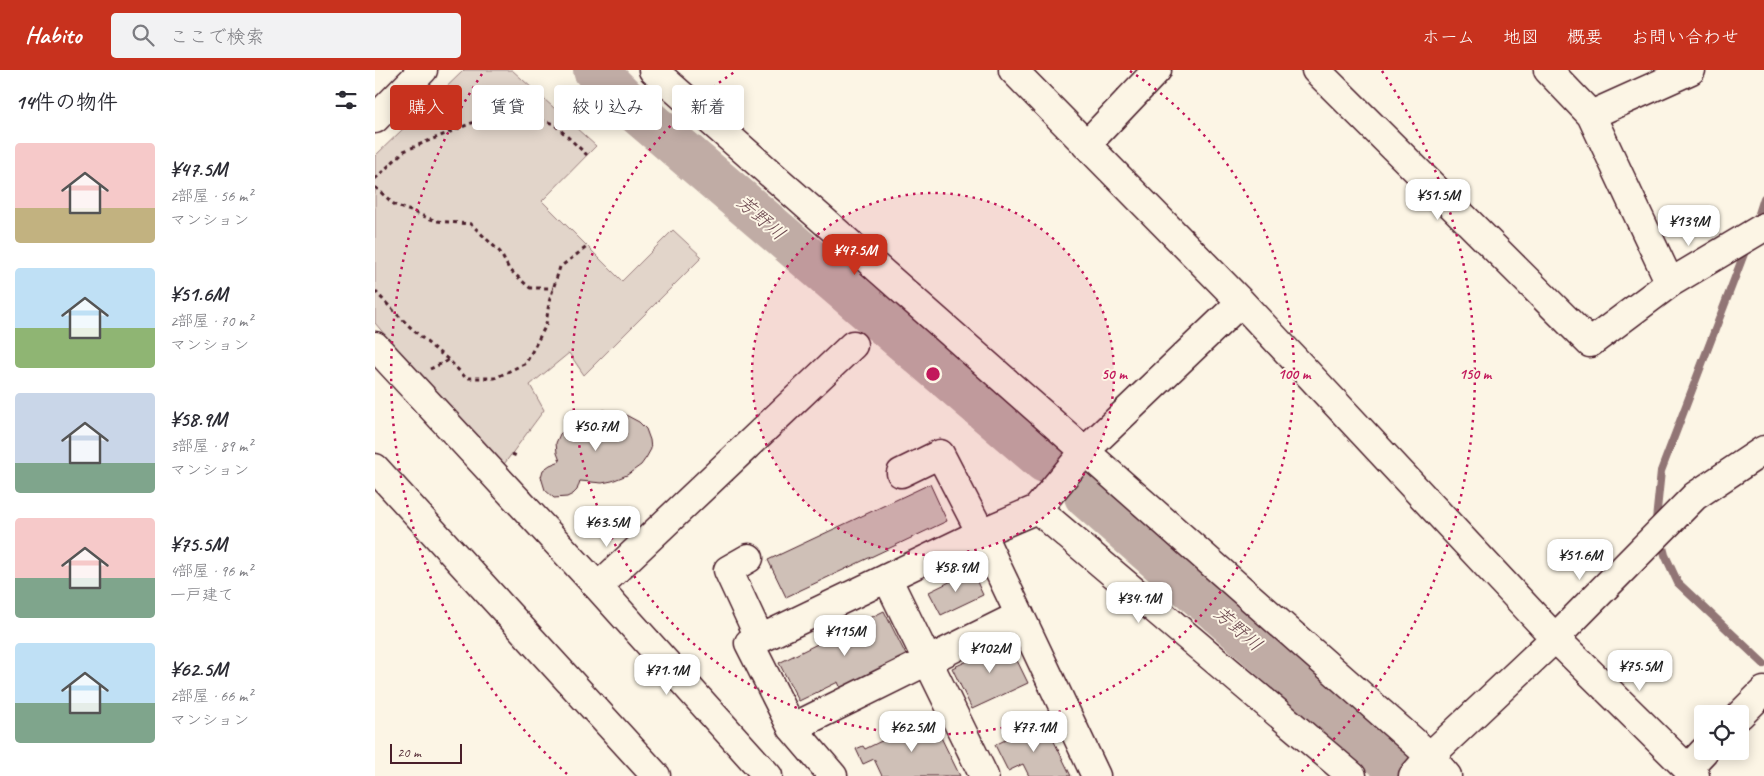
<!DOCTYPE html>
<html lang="ja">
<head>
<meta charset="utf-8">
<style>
  body { margin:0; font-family:Caveat,"Klee One",sans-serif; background:#f2f2f3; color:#2b2b33; height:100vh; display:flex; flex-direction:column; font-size:19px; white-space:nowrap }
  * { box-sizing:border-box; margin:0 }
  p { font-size:16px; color:#7c7c81 }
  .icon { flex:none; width:28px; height:28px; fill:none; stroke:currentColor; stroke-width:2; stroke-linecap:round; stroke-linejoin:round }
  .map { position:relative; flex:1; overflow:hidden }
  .sheet { display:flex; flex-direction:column; background:#fff; width:375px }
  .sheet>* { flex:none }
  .top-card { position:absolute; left:15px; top:15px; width:475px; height:45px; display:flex; gap:10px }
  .tools { position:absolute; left:1319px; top:635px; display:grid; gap:10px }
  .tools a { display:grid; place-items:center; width:55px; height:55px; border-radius:5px; background:#fff; box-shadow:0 2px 12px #0003; font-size:25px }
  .scale { position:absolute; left:15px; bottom:12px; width:72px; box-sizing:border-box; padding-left:5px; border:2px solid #4a1f2b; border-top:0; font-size:14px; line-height:18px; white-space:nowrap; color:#4a1f2b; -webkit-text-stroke:4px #fcf5e5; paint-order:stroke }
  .price { position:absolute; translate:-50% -42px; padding:0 11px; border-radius:10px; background:#fff; color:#222; font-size:16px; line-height:32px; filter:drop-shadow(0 1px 2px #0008) }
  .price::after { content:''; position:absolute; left:50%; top:30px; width:15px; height:11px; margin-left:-8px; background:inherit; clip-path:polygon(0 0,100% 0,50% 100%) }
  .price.current { background:#c8321e; color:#fff }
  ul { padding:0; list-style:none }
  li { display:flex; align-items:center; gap:15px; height:125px; padding:0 15px }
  li span { display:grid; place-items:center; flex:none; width:140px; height:100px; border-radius:5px; color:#555 }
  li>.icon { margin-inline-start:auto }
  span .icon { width:60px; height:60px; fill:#fffc; stroke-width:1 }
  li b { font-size:21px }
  h2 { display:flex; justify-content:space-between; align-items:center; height:60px; padding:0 15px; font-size:21px }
  .chip { padding:0 18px; border-radius:5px; background:#fff; box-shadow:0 2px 12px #0003; font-size:18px; line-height:45px }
  .chip.current { background:#c8321e; color:#fff }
  header { display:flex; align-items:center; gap:30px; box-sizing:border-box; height:70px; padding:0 25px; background:#c8321e; color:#fff }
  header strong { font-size:24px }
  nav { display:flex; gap:28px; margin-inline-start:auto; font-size:18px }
  .search { width:350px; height:45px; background:#f2f2f3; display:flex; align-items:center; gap:12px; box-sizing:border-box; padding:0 18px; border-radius:5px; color:#7c7c81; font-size:19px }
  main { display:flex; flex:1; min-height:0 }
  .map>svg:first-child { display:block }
  .green { fill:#e2d5ca; stroke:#967a7a }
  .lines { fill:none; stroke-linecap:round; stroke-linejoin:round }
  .stream { stroke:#917474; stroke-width:8 }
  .river { stroke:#c0aca5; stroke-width:44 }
  .building { fill:#cfc0b7; stroke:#4a1f2b }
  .minor-casing { stroke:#4a1f2b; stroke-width:31 }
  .path { stroke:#4a1f2b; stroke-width:3; stroke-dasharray:4 4; stroke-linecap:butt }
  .minor { stroke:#fcf5e5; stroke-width:28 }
  .ring { fill:none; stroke:#c2185b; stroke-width:2.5; stroke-dasharray:2.5 5 }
  .labels { text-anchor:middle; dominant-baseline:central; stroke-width:4; stroke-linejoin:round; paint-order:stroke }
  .water-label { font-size:19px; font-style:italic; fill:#6d4950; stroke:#fcf5e5 }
  .centre { fill:#c2185b; stroke:#fcf5e5; stroke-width:2.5 }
  .ring-label { font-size:15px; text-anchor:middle; font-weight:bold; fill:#c2185b; stroke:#fcf5e5; stroke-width:4; stroke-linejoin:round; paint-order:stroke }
</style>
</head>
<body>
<header>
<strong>Habito</strong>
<div class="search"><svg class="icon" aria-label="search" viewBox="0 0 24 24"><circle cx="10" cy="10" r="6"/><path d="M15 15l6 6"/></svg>ここで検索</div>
<nav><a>ホーム</a><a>地図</a><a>概要</a><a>お問い合わせ</a></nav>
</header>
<main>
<section class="sheet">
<h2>14件の物件<svg class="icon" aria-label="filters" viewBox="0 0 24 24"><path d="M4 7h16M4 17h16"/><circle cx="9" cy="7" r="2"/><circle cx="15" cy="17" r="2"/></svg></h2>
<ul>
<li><span style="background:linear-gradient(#f6c9c9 65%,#c2b280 0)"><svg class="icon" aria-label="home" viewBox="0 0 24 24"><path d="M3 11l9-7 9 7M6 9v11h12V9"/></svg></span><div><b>¥47.5M</b><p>2部屋 · 56 m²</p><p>マンション</p></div></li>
<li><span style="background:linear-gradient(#bfe0f5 60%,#8fb573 0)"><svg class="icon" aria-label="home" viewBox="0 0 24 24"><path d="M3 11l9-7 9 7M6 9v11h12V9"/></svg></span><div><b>¥51.6M</b><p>2部屋 · 70 m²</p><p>マンション</p></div></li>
<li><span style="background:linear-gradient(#c9d6e8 70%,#7fa58c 0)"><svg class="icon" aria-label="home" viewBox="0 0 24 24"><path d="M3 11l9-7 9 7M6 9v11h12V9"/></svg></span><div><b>¥58.9M</b><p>3部屋 · 89 m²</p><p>マンション</p></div></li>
<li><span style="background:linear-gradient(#f6c9c9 60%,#7fa58c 0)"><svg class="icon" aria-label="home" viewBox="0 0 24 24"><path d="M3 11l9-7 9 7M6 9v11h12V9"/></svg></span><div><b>¥75.5M</b><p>4部屋 · 96 m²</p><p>一戸建て</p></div></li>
<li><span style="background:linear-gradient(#bfe0f5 60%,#7fa58c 0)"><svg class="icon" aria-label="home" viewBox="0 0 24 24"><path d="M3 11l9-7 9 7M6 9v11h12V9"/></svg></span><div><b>¥62.5M</b><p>2部屋 · 66 m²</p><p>マンション</p></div></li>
</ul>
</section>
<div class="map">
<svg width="1389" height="706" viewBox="0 0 1389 706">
  <rect width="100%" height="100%" fill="#fcf5e5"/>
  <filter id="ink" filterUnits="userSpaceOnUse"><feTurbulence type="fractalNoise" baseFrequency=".02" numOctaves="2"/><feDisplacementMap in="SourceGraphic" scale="10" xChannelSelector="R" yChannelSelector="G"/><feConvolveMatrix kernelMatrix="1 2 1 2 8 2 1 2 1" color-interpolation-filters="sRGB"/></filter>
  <g filter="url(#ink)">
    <path class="green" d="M89 0H137L221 76 167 131 247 211 298 160 327 187 209 305 194 283 155 315 169 340 124 401 0 253V86Z"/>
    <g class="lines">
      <path class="stream" d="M1381 153 1389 128
        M1282 455 1281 450 1286 401 1372 176
        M1286 469 1290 485 1303 513 1389 594"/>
      <path class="river" d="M220 0 262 42 670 391
        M711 426 1016 693"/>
    </g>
    <path class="building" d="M229 340 249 344 264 352 271 359 275 370 276 379 271 388 266 395 252 405 237 411 227 413 205 411 202 420 198 424 192 427 179 428 170 420 166 407 168 400 175 395 185 391 182 383 181 373 185 364 193 356 207 348Z
      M555 414 572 451 411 527 393 490Z
      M597 501 608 525 566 545 554 522Z
      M509 541 532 587 466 619 463 612 424 631 404 593Z
      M631 568 653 613 597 639 577 598 606 585 604 580Z
      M556 647 585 706H507L499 689 488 694 481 679 488 676 490 679Z
      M669 651 696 706H654L648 694 633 701 620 675Z"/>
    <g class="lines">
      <g class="minor-casing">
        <path id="minor" d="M278 0 1055 686 1072 706
          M638 0 866 232 1180 568 1320 706
          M941 0 1215 273 1295 213 1389 157
          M1173 0 1216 45 1295 213
          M1216 45 1316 0
          M0 49 48 0
          M711 75 782 0
          M866 232 710 381 662 439 977 706
          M0 276 223 517 478 275
          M0 398 281 706
          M662 439 606 463 721 706
          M374 488 353 500 385 569 606 463 565 384 526 403
          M512 508 609 706
          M223 517 393 706
          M385 569 374 573 417 658 645 545
          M1365 645 1389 621
          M417 658 458 706
          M1312 699 1329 681
          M1038 706 1055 686 1180 568 1320 426 1389 380"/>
      </g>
      <path class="path" d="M0 109 29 81 104 50 150 45 179 54 212 85
        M0 117 20 135 61 151 96 154 125 182 134 199 155 218H178
        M0 221C23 246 47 270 74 290
        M55 299 74 290 91 308H120L151 293 171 255 174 232 185 197 213 176
        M137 384 144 387"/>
      <use href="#minor" class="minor"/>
    </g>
  </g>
  <circle cx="558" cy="304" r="181" fill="#c2185b" fill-opacity=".12"/>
  <g class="ring">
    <circle cx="558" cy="304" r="181"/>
    <path d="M755 1A361 361 0 1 1 361 1"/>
    <path d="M192 704A542 542 0 0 1 109 1M1007 1A542 542 0 0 1 924 704"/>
  </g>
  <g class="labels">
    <g class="water-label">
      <text transform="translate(386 148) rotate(41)">芳野川</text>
      <text transform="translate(863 559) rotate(41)">芳野川</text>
    </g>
  </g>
  <circle cx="558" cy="304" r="8" class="centre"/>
  <g class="ring-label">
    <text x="739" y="309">50 m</text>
    <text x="919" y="309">100 m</text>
    <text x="1100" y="309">150 m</text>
  </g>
</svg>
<div class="tools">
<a><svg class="icon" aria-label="locate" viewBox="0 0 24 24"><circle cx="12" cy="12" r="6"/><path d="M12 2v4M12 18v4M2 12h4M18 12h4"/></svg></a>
</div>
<div class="scale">20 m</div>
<b class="price" style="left:1063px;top:151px">¥51.5M</b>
<b class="price" style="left:1314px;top:177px">¥139M</b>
<b class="price current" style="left:480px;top:206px">¥47.5M</b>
<b class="price" style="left:221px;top:382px">¥50.7M</b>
<b class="price" style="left:232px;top:478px">¥63.5M</b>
<b class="price" style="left:1205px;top:511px">¥51.6M</b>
<b class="price" style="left:581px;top:523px">¥58.9M</b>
<b class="price" style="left:764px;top:554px">¥34.1M</b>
<b class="price" style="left:470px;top:587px">¥115M</b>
<b class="price" style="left:615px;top:604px">¥102M</b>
<b class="price" style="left:1265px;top:622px">¥75.5M</b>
<b class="price" style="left:292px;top:626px">¥71.1M</b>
<b class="price" style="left:537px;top:683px">¥62.5M</b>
<b class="price" style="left:659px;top:683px">¥77.1M</b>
<div class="top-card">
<a class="chip current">購入</a>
<a class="chip">賃貸</a>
<a class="chip">絞り込み</a>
<a class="chip">新着</a>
</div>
</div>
</main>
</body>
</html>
